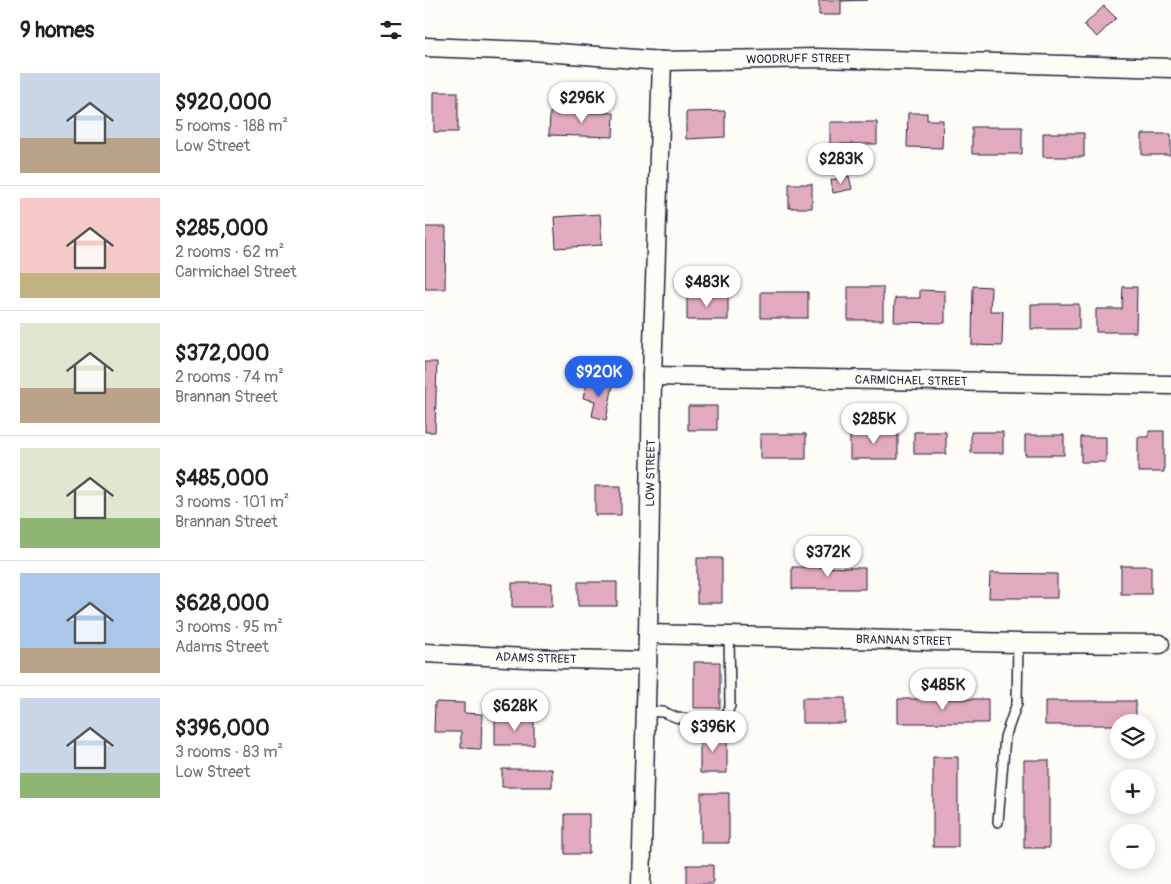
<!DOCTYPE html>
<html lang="en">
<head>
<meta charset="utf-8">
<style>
  body { margin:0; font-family:Pangolin,sans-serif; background:#f2f2f2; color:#202124; height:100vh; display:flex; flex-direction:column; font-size:19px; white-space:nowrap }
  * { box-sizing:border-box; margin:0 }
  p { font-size:16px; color:#757577 }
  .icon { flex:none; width:28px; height:28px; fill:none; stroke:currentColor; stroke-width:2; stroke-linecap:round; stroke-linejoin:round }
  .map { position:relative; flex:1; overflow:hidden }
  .panel { display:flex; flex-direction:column; background:#fff; width:425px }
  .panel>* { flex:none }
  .controls { position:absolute; left:685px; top:714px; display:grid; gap:10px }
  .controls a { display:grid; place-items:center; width:45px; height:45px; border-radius:50%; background:#fff; box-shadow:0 2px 12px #0003; font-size:25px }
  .price { position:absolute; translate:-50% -42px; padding:0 11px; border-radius:18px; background:#fff; color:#222; font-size:16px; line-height:32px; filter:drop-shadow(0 1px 2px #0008) }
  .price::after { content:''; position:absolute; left:50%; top:30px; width:15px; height:11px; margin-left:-8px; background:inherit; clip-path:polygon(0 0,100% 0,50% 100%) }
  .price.on { background:#2563eb; color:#fff }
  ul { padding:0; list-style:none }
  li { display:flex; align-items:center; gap:15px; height:125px; padding:0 20px }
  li+li { border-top:1px solid #e0e0e0 }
  li span { display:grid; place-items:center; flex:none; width:140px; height:100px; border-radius:0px; color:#555 }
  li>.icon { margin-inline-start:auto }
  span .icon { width:60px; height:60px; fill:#fffc; stroke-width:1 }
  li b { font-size:21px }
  h2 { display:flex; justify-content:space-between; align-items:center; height:60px; padding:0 20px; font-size:21px }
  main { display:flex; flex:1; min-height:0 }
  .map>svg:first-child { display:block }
  .building { fill:#e2aabe; stroke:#22223b }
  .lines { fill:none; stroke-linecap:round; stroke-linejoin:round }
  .lane-casing { stroke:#22223b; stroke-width:12 }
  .street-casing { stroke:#22223b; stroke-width:21 }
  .lane { stroke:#fdfcf7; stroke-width:9 }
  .street { stroke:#fdfcf7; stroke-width:18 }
  .labels { text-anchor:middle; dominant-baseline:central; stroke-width:4.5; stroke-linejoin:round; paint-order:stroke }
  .street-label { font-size:12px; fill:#22223b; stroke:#fdfcf7 }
</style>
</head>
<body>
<main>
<section class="panel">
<h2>9 homes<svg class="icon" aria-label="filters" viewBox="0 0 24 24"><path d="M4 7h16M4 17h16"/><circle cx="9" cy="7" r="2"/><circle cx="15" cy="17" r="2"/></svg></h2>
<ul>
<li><span style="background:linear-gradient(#c9d6e8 65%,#b9a48a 0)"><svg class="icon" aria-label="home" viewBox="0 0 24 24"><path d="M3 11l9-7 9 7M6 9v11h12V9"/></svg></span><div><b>$920,000</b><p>5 rooms · 188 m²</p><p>Low Street</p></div></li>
<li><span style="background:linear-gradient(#f6c9c9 75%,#c2b280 0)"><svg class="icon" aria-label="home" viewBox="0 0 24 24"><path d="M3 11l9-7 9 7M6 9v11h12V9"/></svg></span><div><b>$285,000</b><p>2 rooms · 62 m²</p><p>Carmichael Street</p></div></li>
<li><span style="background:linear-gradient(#dfe7d0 65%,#b9a48a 0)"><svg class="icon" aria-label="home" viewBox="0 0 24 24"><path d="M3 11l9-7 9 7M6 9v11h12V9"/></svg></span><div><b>$372,000</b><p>2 rooms · 74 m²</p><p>Brannan Street</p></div></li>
<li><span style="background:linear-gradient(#dfe7d0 70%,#8fb573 0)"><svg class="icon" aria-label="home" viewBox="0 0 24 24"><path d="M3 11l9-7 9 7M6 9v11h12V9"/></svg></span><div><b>$485,000</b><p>3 rooms · 101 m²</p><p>Brannan Street</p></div></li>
<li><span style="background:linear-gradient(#a9c7e8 75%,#b9a48a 0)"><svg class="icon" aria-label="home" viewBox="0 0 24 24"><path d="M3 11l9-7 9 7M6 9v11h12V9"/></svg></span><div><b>$628,000</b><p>3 rooms · 95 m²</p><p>Adams Street</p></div></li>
<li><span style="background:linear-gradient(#c9d6e8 75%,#8fb573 0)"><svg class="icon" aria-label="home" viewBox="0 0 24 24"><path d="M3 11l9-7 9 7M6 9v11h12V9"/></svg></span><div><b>$396,000</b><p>3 rooms · 83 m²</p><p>Low Street</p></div></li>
</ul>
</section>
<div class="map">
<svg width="746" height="884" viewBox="0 0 746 884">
  <rect width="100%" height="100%" fill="#fdfcf7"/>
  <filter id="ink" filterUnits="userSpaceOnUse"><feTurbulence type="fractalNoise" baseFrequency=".02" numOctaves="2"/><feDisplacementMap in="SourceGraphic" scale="10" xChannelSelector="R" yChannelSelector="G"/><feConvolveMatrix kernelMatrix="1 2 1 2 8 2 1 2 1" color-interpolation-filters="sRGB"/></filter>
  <g filter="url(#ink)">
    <path class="building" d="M394 0H443L416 1V15H394Z
      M679 6 691 18 672 37 659 25Z
      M9 92H33V132H9Z
      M300 111V137L261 139V112Z
      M125 112 189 113 188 137 124 135Z
      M483 113H502V120H518L517 148 482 147Z
      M405 122H452V144H405Z
      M547 127H597V154H547Z
      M618 133H659V157H618Z
      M717 134H746V155H717Z
      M424 176 427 189 408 193 406 180Z
      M364 184H387V208H364Z
      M175 214 177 245 131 248 129 217Z
      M0 227H21L20 289H0Z
      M548 286 566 287 565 311H578L577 346 547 345Z
      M423 287H458V320H423Z
      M698 287H712L711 332H671V309H697Z
      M495 290 520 291V323L469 322 470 298H495Z
      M336 292H383V318H336Z
      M262 296H303V320H262Z
      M606 304H654V329H606Z
      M0 362H12L10 432H0Z
      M162 380 188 385 181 420 167 416 170 401 158 398Z
      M263 406H292V430H263Z
      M425 431H473V459H425Z
      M724 431H739V472H713V437H724Z
      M489 432H521V454H489Z
      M546 432H578V453H546Z
      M335 434H381V459H335Z
      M600 435H639V455H600Z
      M656 437H681V462H656Z
      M170 486H196V515H170Z
      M272 558H297V603H272Z
      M696 566H726V594H696Z
      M367 567 440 568V589H367Z
      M565 573 632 574V598H564Z
      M153 582H192V606H153Z
      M87 583H127V607H87Z
      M269 662H295V708H269Z
      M377 698H420V723H377Z
      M473 699H563V723H473Z
      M620 701H711V722H694V725H620Z
      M10 702 39 703V713L57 714 56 749 36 748V732H9Z
      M70 718H109V745H70Z
      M275 733H302V773H275Z
      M508 757H533V847H508Z
      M599 760H624V848H599Z
      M77 769H127V787H77Z
      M276 793H304V843H276Z
      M140 814H164V854H140Z
      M262 865H288V884H262Z"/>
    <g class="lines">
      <g class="lane-casing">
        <path id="lane" d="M220 711 238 712 253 718 298 721 305 706 304 635
          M573 822 580 737 592 703 593 643"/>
      </g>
      <g class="street-casing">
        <g id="street">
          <path id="s1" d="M0 47 107 51 237 61 393 58 746 68"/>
          <path id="s2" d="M227 376 746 385"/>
          <path id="s3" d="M223 634 593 643 735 644"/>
          <path id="s4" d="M0 653 101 658 222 661"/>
          <path id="s5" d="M216 884 223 634 227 376 237 61"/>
        </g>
      </g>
      <use href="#lane" class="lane"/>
      <use href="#street" class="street"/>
    </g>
  </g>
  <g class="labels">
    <g class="street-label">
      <text stroke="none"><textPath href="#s1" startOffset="374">WOODRUFF STREET</textPath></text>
      <text stroke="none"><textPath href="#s2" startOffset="259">CARMICHAEL STREET</textPath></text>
      <text stroke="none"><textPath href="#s5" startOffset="411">LOW STREET</textPath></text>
      <text stroke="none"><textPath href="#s3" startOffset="256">BRANNAN STREET</textPath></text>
      <text stroke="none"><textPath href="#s4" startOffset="111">ADAMS STREET</textPath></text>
    </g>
  </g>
</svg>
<div class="controls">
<a><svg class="icon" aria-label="layers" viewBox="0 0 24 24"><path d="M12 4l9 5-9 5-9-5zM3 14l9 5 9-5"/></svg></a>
<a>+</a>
<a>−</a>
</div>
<b class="price" style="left:157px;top:124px">$296K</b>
<b class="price" style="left:416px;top:185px">$283K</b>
<b class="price" style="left:282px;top:308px">$483K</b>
<b class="price on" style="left:174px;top:398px">$920K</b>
<b class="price" style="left:449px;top:445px">$285K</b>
<b class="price" style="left:403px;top:578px">$372K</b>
<b class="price" style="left:518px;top:711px">$485K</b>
<b class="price" style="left:90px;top:732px">$628K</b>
<b class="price" style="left:288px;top:753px">$396K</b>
</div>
</main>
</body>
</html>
